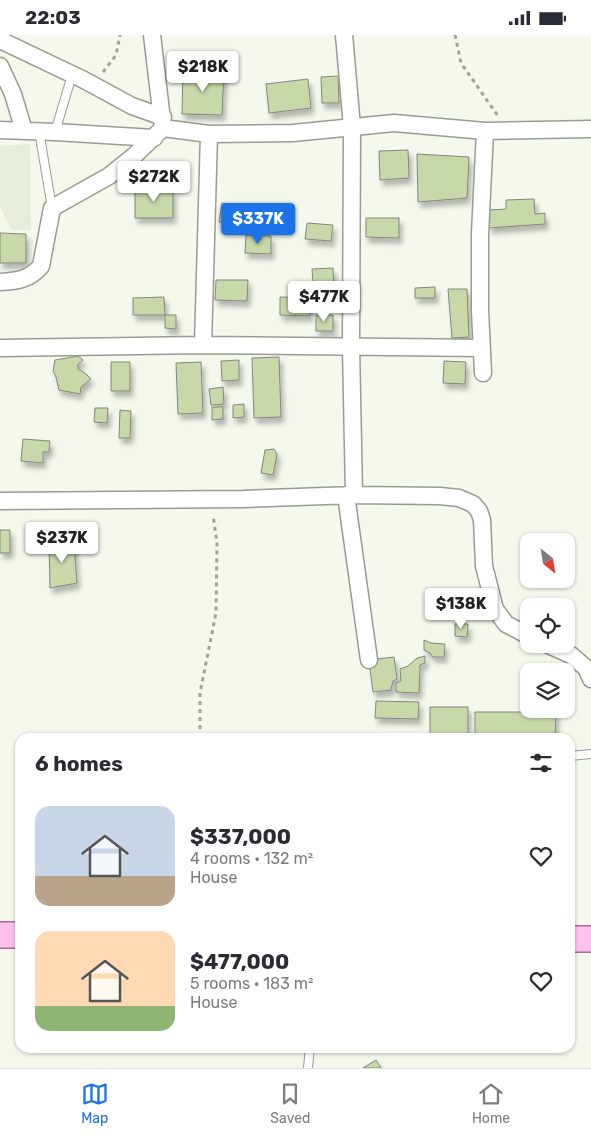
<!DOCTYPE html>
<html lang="en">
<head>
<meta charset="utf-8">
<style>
  body { margin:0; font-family:Rubik,sans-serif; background:#f2f2f3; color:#2b2b33; height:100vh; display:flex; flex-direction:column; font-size:19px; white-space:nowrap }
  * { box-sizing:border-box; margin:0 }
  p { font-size:16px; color:#7c7c81 }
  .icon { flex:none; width:28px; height:28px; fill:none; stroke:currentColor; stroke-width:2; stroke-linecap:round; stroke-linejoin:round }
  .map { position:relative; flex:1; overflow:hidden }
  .sheet { position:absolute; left:15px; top:698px; width:560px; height:320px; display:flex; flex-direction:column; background:#fff; border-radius:15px; box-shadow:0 1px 4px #0004 }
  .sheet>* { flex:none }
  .needle { width:32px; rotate:150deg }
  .controls { position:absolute; left:520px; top:498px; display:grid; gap:10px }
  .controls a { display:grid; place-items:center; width:55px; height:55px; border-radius:10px; background:#fff; box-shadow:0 1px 4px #0004; font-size:25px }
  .price { position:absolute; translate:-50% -42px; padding:0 11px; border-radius:5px; background:#fff; color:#222; font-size:16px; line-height:32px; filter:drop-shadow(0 1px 2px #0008) }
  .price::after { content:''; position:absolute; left:50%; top:30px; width:15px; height:11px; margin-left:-8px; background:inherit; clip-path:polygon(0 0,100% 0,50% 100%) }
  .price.selected { background:#1a73e8; color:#fff }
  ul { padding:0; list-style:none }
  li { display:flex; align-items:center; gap:15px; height:125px; padding:0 20px }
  li span { display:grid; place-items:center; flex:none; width:140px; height:100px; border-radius:15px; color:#555 }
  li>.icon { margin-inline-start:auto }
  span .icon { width:60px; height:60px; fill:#fffc; stroke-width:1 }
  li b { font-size:21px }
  h2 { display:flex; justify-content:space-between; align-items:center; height:60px; padding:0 20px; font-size:21px }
  .status { display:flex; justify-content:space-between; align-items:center; height:35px; padding:0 25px; background:#fff; direction:ltr }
  .status svg { height:14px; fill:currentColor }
  .dock { display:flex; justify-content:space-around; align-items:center; height:70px; border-top:1px solid #e1e1e2; background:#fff; font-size:14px; color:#7c7c81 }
  .dock a { display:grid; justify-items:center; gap:2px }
  .dock .selected { color:#1a73e8 }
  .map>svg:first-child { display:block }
  .built { fill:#e6edda }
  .building { fill:#c8d8a9; stroke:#84877d; filter:url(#shadow) }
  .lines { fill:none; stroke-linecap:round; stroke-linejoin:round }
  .service-casing { stroke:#989c92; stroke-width:10 }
  .minor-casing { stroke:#989c92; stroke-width:19 }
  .primary-casing { stroke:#aa6998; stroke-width:28 }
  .path { stroke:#a1a49c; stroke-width:3; stroke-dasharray:4 4; stroke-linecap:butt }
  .service { stroke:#fff; stroke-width:8 }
  .minor { stroke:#fff; stroke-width:16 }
  .primary { stroke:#fec1ee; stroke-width:25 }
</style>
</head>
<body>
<div class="status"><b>22:03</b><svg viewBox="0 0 49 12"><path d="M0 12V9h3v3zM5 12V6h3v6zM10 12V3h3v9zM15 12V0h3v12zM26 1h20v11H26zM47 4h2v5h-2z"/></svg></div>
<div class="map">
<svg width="591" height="1033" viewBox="0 0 591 1033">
  <defs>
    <filter id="shadow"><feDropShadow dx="3" dy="5.5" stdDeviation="2.5" flood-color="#0004"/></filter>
  </defs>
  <rect width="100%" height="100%" fill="#f4f8ed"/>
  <path class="built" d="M30 109 31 195H12L0 172V111Z"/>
  <path class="building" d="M183 36 224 37 222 80 182 79Z
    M338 41 339 68H322L321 42Z
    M308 44 311 73 269 78 266 49Z
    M408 115 409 143 380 145 379 116Z
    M417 119 469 122 467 163 418 167Z
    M135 154H173V183H135Z
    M534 164 535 179 545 178V189L489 193 488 175 506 174V165Z
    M222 168 240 170V190L219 187Z
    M366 183H399V203L366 202Z
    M307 188 333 190 331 206 305 204Z
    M0 198 26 199V228H0Z
    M246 200 271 201V219L245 218Z
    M333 233 334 259 314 260 312 234Z
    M216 245H248L247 266 215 265Z
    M435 252V263H415V253Z
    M448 254H467L469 302 452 303Z
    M164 262 165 280H133V263Z
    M280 262 310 263V281L280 280Z
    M165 280H176V294L165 293Z
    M316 280H333V296H316Z
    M78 321 83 325 78 329V334L85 338 91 344 81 352 80 359 59 355 56 342 53 336 55 325Z
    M279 322 281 382 254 383 252 323Z
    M239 325V345L222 346 221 326Z
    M444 326 466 327 465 349 443 348Z
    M111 327H130V356H111Z
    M201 327 203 378 178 379 176 328Z
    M223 352 224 369 211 370 209 354Z
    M244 369V382L233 383V370Z
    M212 372H223V384L212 385Z
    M95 373H108L107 388 94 387Z
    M120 375 131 376 130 403H119Z
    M23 404 50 406 49 417H43V428L21 426Z
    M274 414 277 419 273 440 261 438 265 415Z
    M0 495H10V518H0Z
    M49 507 74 508 77 548 50 553Z
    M455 589H468L467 602 455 601Z
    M424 605 431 608 445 609 444 622H433L430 618 424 615Z
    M425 621V628L420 630 419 658 396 657V648L401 646 400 634 408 631 417 623Z
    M394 622 397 644 393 646 391 655 373 657 369 625Z
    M376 666 419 667 418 684 375 683Z
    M430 672H468V702H430Z
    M475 677H556L555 702H475Z
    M376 1025 381 1033H363Z"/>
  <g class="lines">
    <g class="service-casing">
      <path id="service" d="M39 96 52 173
        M55 97 72 40
        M570 721 591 719
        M308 1033 310 1012"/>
    </g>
    <g class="minor-casing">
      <path id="minor" d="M344 0 352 92 351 312 354 460
        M0 5 84 45 132 71 163 82
        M0 31 13 59 24 96
        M163 93 209 99 293 98 394 88 485 96 591 94
        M0 95 55 97 154 103
        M0 247C17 246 29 245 41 231L52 173 109 141 134 121 163 93 152 0
        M203 310 209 99
        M0 313 203 310 482 313
        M483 338 480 275V199L485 96
        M346 460 369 625
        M0 466 243 464 354 460 440 461 459 463 473 469 479 476 482 485 484 531 495 574 506 589 529 601
        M546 609 571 620 586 633 591 644"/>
    </g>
    <g class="primary-casing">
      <path id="primary" d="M0 900H20
        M570 904H591"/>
    </g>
    <path class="path" d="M455 0 461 28 498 81
      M103 37 116 20 120 0
      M200 702V658L216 578 217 508 213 480"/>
    <use href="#service" class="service"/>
    <use href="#minor" class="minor"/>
    <use href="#primary" class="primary"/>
  </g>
</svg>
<div class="controls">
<a><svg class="needle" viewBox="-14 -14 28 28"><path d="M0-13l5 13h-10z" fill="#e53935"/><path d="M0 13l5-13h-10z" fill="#7c7c81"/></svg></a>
<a><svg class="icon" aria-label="locate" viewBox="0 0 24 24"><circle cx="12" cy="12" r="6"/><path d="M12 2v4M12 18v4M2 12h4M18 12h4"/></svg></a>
<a><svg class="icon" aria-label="layers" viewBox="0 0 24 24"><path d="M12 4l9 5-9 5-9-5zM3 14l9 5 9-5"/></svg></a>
</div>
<b class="price" style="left:203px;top:58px">$218K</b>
<b class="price" style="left:154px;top:168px">$272K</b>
<b class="price selected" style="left:258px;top:210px">$337K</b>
<b class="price" style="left:324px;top:288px">$477K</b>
<b class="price" style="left:62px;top:529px">$237K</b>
<b class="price" style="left:461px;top:595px">$138K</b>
<section class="sheet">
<h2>6 homes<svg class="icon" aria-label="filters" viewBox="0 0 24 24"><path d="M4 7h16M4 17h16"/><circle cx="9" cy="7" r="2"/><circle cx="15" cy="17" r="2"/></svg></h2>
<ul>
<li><span style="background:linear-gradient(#c9d6e8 70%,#b9a48a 0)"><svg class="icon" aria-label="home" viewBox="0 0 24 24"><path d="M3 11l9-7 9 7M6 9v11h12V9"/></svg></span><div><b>$337,000</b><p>4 rooms · 132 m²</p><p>House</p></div><svg class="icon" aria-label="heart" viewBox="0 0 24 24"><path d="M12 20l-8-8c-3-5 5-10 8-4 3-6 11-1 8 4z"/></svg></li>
<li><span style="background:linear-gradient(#ffd9b3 75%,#8fb573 0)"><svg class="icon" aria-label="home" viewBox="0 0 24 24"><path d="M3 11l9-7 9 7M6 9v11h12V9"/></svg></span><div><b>$477,000</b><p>5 rooms · 183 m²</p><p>House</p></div><svg class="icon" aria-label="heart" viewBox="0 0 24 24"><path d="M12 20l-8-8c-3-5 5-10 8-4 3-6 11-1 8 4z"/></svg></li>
</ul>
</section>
</div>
<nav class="dock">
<a class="selected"><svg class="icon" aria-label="map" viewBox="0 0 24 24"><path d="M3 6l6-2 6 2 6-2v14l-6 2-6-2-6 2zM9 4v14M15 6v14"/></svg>Map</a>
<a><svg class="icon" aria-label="saved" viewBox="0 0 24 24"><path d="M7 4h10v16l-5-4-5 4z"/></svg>Saved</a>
<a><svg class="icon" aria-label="home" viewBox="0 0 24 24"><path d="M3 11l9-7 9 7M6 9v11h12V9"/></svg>Home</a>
</nav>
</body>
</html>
